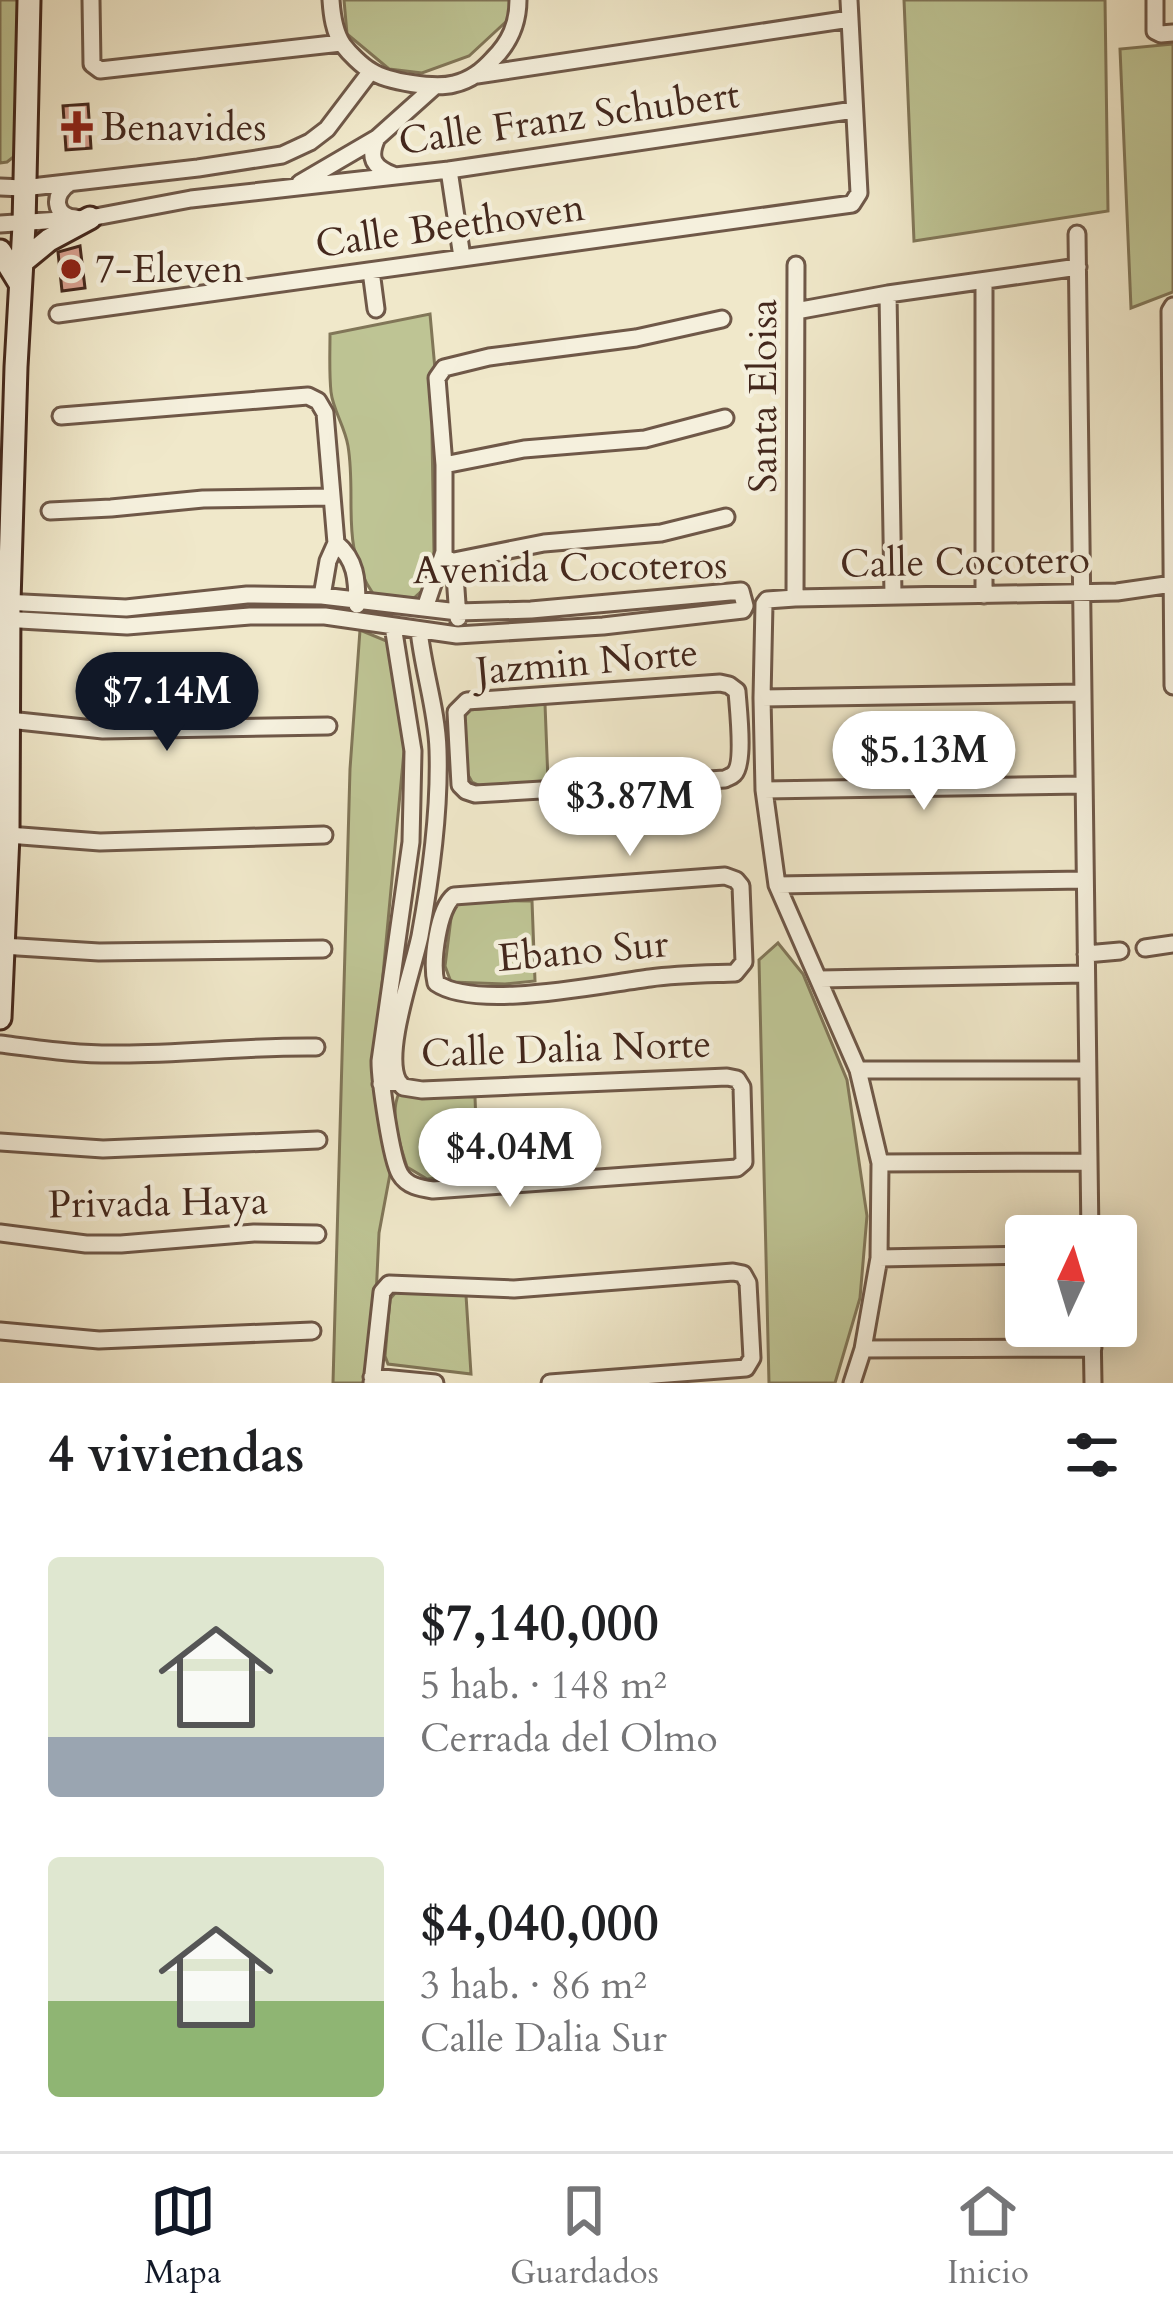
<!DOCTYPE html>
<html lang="es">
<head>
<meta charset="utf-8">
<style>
  body { margin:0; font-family:Cardo,serif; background:#f6f6f6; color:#202124; height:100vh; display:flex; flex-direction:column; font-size:45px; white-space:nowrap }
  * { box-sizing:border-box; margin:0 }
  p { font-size:39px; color:#757577 }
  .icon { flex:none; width:66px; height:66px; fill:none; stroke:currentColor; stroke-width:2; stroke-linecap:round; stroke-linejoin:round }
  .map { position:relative; height:1383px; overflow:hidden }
  .side { display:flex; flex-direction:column; background:#fff; flex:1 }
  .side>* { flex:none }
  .needle { width:78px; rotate:4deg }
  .controls { position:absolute; left:1005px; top:1215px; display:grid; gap:24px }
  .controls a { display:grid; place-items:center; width:132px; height:132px; border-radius:12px; background:#fff; box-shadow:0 6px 30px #0003; font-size:60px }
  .price { position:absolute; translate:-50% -102px; padding:0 27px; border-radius:42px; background:#fff; color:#222; font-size:39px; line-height:78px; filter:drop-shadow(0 3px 6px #0008) }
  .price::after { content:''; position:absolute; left:50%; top:72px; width:36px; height:27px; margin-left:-18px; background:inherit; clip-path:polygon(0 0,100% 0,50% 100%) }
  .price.on { background:#111827; color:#fff }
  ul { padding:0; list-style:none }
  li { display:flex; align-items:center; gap:36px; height:300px; padding:0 48px }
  li span { display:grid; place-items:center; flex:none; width:336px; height:240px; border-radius:12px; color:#555 }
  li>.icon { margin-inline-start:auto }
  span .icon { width:144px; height:144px; fill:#fffc; stroke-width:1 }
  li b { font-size:51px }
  h2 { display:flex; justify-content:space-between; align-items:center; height:144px; padding:0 48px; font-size:51px }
  .menu { display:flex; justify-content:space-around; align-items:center; height:168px; border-top:3px solid #e0e0e0; background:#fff; font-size:33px; color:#757577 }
  .menu a { display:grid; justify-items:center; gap:6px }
  .menu .on { color:#111827 }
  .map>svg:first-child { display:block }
  .green { fill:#bec494; stroke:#817658; stroke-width:3 }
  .building { fill:#d9a191; stroke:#44281d; stroke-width:3 }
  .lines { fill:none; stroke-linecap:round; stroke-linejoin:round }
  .street-casing { stroke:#6f5848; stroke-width:21 }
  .secondary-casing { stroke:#44281d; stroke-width:27 }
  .street { stroke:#f5f0dd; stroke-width:15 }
  .secondary { stroke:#f5f0dd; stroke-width:21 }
  .poi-dot { fill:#8f2418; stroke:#f5f0dd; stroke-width:4.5 }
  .labels { text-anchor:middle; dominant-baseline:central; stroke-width:9; stroke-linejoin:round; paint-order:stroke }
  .street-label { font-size:39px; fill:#44281d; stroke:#f5f0dd }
  .poi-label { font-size:39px; fill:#44281d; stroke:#f5f0dd; text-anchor:start }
</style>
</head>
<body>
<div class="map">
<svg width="1173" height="1383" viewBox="0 0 1173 1383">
  <rect width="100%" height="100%" fill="#f0e8ca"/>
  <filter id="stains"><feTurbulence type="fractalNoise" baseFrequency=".00167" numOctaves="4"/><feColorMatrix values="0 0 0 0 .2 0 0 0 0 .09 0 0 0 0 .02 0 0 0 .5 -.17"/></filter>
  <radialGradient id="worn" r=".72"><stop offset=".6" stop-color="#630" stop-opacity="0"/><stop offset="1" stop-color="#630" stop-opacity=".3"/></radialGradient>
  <path class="green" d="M0 0H20L16 155 7 162 0 163Z
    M344 0H510V18L469 56 422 73 389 69 347 34Z
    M904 0H1105L1108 211 914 241Z
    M1173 44V292L1131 308 1120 49Z
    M430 314 435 369 432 433 434 554 427 586 414 598 374 595C339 546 357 501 348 446 345 427 333 410 331 392 329 373 330 353 330 334Z
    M360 630 389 642 406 730 382 985 377 1091 390 1174 379 1233 372 1383H333L350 769Z
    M545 704 548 781 483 787 472 782 467 773 463 720 468 710Z
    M467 900 532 901 535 981 505 984 451 982 445 966 452 910 457 903Z
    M778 943 803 974 847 1080 867 1216 860 1298 835 1383H769L759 960Z
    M399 1093 475 1097 478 1176 427 1179 407 1167C400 1144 389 1115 399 1093Z
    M421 1288 466 1295 471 1374 388 1364 385 1356 390 1299 396 1292Z"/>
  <path class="building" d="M88 104 91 148 66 150 63 106Z
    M80 246 85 288 62 291 58 252Z"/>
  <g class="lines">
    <g class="street-casing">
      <path id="street" d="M91 0 92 64 100 70 341 43
        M331 0C332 15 334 32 343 45 349 53 362 66 371 71 388 82 435 89 454 84 471 80 482 71 493 59 510 42 518 24 518 0
        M1155 0V31L1161 34 1173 33
        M477 75 850 19
        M377 138C368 158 373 167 393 175
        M449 170 462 257
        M70 183C52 193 53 217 76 218
        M300 183 377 138 434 87
        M0 187 23 188 198 168 282 155 310 142 327 129 371 71
        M0 224 90 218 191 199 449 170 854 110
        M1077 234 1090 1236
        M371 271 376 309
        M984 281V595
        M888 294 893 595
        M1173 306 1170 311 1173 686
        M796 311 888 294 1078 267
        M58 314 852 204 859 193 849 0
        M61 416 308 396 318 401 325 413 336 543 328 561 322 596
        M444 465 524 449 645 439 725 418
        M50 511 111 508 203 499 330 497
        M336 543C356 560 357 579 357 605
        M448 559 455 575 458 618
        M439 564 544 543 661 533 726 517
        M795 598 796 265
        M425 608 444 552V465L437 378 444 368 489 357 636 338 722 319
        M2 619 127 626 250 616H325L457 635 603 626 743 610 745 606 741 591 531 610 458 612 322 596 247 595 126 608 3 602
        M720 683 729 685 737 691C738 707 745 764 734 774 731 777 728 777 725 779L475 794 466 791 460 785 456 712 467 701Z
        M762 698 1082 693
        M9 720 103 730 328 726
        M764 790 1084 785
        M8 835 100 842 324 835
        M725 876 736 880 741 886 744 962 735 973C707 974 678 974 650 978 601 984 476 1011 436 983 431 962 438 909 454 896Z
        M777 885 1085 880
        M2 946 99 952 323 949
        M1145 948 1173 944
        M1086 954 1120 951
        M820 979 1086 974
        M0 1044C40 1049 80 1055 121 1054 186 1054 251 1046 316 1047
        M858 1070H1087
        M398 1081C383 1052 413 970 420 936 431 876 440 811 438 750 437 710 423 670 419 630
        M381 1084 398 1081 403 1087 422 1090 727 1077 737 1079 742 1087 744 1162 737 1168 433 1190C420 1188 407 1186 400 1174 391 1159 380 1080 380 1061L411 842 413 751 393 626
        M0 1142 103 1149 318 1140
        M880 1163 1088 1162
        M0 1233 86 1244H121L254 1233 317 1234
        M879 1258 1026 1255
        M1092 1326 1093 1383
        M0 1331 99 1340 312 1331
        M863 1349 1093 1348
        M372 1377 435 1383
        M372 1383 382 1292 389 1284 514 1289 733 1272 743 1274 748 1283 752 1358 746 1368 550 1383
        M852 1383 863 1349 879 1258 880 1163 858 1070 777 885 764 790 762 698 764 604 767 600 795 598 1117 592 1173 584"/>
    </g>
    <g class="secondary-casing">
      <path id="secondary" d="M0 251 19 282
        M21 263 49 240 90 218
        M0 1018 8 835 9 602 16 367 24 225 29 0"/>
    </g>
    <use href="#street" class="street"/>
    <use href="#secondary" class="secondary"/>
  </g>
  <g class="poi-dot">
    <path d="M71 109h12v12h12v12h-12v12h-12v-12h-12v-12h12z"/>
    <circle cx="71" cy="269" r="12"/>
  </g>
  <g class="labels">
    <g class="street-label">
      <text transform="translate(569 118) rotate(-8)">Calle Franz Schubert</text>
      <text transform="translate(450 226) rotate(-8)">Calle Beethoven</text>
      <text transform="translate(763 396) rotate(-90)">Santa Eloisa</text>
      <text transform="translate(965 562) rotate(-1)">Calle Cocotero</text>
      <text transform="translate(570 568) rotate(-1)">Avenida Cocoteros</text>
      <text transform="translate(587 662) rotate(-5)">Jazmin Norte</text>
      <text transform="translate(583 951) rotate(-5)">Ebano Sur</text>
      <text transform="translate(566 1049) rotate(-2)">Calle Dalia Norte</text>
      <text transform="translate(158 1203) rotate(-1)">Privada Haya</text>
    </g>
    <g class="poi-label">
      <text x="101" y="127">Benavides</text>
      <text x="95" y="269">7-Eleven</text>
    </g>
  </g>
  <rect width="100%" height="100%" filter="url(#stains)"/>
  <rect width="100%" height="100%" fill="url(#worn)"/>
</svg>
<div class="controls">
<a><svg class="needle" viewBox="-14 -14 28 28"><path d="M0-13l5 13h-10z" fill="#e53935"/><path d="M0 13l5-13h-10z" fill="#757577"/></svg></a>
</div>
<b class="price on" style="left:167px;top:754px">$7.14M</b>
<b class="price" style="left:924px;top:813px">$5.13M</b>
<b class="price" style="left:630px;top:859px">$3.87M</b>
<b class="price" style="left:510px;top:1210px">$4.04M</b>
</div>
<section class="side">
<h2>4 viviendas<svg class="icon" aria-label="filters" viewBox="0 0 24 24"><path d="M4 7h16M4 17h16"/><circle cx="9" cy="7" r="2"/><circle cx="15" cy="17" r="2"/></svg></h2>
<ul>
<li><span style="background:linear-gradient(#dfe7d0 75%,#9aa5b1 0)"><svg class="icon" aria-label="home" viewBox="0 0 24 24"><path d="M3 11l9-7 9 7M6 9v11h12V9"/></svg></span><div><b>$7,140,000</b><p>5 hab. · 148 m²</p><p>Cerrada del Olmo</p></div></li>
<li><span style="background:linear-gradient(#dfe7d0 60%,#8fb573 0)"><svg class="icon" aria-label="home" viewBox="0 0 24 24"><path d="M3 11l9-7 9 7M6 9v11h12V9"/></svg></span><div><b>$4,040,000</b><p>3 hab. · 86 m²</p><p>Calle Dalia Sur</p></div></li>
</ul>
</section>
<nav class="menu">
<a class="on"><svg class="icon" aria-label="map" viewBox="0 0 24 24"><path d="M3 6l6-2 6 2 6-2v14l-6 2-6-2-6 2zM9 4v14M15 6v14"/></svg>Mapa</a>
<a><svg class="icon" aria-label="saved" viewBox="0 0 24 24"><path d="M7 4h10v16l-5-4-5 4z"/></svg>Guardados</a>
<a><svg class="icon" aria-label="home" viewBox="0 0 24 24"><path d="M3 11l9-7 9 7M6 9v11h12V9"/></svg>Inicio</a>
</nav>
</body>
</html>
